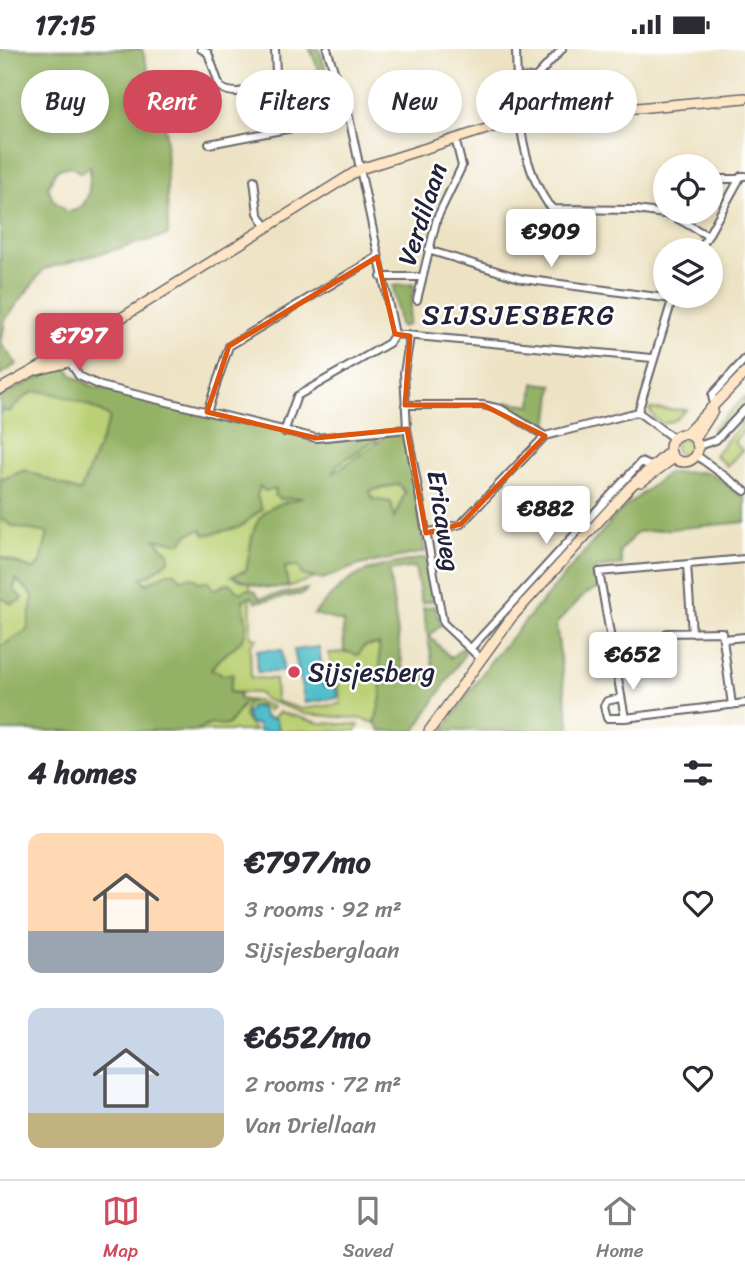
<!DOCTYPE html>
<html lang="en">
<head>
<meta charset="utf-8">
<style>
  body { margin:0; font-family:Sriracha,sans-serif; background:#f7f7f7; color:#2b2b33; height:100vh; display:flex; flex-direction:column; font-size:26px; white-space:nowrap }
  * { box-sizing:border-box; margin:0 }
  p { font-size:23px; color:#7c7c81 }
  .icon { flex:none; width:38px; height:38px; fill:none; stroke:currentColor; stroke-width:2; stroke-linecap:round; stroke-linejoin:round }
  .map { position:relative; height:682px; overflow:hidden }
  .drawer { display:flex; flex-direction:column; background:#fff; flex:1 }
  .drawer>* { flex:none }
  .top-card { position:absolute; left:21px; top:21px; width:704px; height:63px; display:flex; gap:14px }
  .buttons { position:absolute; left:653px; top:105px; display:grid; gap:14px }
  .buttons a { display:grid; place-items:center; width:70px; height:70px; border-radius:50%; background:#fff; box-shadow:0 4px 10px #0003; font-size:35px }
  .price { position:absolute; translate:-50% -60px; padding:0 16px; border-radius:7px; background:#fff; color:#222; font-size:23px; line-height:46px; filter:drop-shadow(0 2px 4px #0008) }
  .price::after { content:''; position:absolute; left:50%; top:42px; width:21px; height:16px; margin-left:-10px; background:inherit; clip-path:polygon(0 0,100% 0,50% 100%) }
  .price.selected { background:#d1495b; color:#fff }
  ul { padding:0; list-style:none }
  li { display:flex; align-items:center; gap:21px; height:175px; padding:0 28px }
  li span { display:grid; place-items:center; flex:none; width:196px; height:140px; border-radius:14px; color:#555 }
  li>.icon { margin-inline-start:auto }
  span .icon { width:84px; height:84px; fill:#fffc; stroke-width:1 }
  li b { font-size:30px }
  h2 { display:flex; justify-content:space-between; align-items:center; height:84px; padding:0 28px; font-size:30px }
  .tag { padding:0 24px; border-radius:32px; background:#fff; box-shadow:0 4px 10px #0003; font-size:24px; line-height:63px }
  .tag.selected { background:#d1495b; color:#fff }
  .status { display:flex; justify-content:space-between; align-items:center; height:49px; padding:0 35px; background:#fff; direction:ltr }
  .status svg { height:19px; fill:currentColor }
  .dock { display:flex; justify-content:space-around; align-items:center; height:98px; border-top:2px solid #e1e1e2; background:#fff; font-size:19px; color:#7c7c81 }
  .dock a { display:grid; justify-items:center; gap:4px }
  .dock .selected { color:#d1495b }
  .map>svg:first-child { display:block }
  .green { fill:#bbd074; stroke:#6e7958; stroke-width:2 }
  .forest { fill:#94b266; stroke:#5b6a50; stroke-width:2; fill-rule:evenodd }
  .water { fill:#50bdc9; stroke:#397082; stroke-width:2 }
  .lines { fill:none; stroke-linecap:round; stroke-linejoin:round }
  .street-casing { stroke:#69666b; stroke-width:10 }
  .secondary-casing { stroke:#69666b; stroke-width:12 }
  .street { stroke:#fff; stroke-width:6 }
  .secondary { stroke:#fde5c5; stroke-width:9 }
  .marked { fill:none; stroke:#de560e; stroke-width:5; stroke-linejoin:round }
  .poi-dot { fill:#d1495b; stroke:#fff; stroke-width:2.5 }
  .labels { text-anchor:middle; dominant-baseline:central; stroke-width:5; stroke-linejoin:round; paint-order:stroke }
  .street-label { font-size:26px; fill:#22223b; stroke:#fff }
  .poi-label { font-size:26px; fill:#22223b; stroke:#fff; text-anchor:start }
  .neighbourhood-label { font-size:28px; letter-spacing:2px; fill:#22223b; stroke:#fff }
</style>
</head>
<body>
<div class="status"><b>17:15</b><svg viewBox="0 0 49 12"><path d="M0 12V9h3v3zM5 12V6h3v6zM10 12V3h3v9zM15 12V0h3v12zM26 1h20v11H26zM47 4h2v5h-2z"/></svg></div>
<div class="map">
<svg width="745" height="682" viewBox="0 0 745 682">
  <rect width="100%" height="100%" fill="#fff"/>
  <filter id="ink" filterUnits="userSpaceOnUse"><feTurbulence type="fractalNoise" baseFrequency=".0143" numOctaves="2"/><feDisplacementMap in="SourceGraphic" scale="14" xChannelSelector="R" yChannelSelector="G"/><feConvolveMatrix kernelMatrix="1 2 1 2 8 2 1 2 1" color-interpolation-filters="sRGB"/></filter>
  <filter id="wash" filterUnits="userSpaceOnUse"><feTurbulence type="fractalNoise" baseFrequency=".00686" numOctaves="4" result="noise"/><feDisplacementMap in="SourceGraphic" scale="28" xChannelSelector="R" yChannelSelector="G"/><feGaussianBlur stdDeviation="1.57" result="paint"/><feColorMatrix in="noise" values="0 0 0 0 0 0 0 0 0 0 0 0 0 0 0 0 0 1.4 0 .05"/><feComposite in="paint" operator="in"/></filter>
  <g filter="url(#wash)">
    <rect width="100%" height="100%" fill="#ede3c4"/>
    <path class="green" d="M51 323 91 338 317 390 380 392 381 439 399 435 405 444 394 470 391 453 381 452 359 516 344 521 302 526 315 529 288 538 284 520 250 519 251 588 257 589 250 597 251 629 275 630 276 652 302 660 341 655 338 633H333L329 604 350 603 377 593C387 614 383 653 375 674L363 670 305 665 264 650 258 644 229 643V634L0 682 21 585 0 598V548L12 555 22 550 14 541 15 530 33 545 34 521 0 507V347Z
      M745 348V358L715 389 712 380Z
      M649 361 650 360 686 361 675 371 664 375 655 370Z
      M745 370V380L734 393 742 401 727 417 715 406Z
      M675 398a8 8 0 1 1 16 0a8 8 0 1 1-16 0Z
      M257 652 272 658 268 662 259 656 246 658 244 668 255 682H195L210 675 228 676 244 654Z
      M279 663 320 674 359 676 356 682H278L279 678 273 669Z"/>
    <path class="forest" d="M0 0H142L166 83 168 186 44 220 5 271 1 295 17 315 0 326ZM69 117 81 124 90 117C90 136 92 161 67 163L53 151 48 138 56 121Z
      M310 0H319L338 57 332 65V54Z
      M414 235 408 275 403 278 399 276 393 237Z
      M68 319 72 326 92 337 317 391 378 386 376 390 337 416 334 424 380 392 385 385 407 383 425 503 359 516 323 530 302 526 298 517 285 518 288 538C266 541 252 536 232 527L246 521C252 499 248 472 272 458 282 452 294 453 303 448L280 450 274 446 276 440 265 442 260 437 257 447 262 460 240 478 205 486 201 480 188 485 181 494 155 490 169 505V512L149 526 141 528 146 535 167 524H175L181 530 191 528 202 534 208 531 213 541 229 534 240 544 247 540 255 542 260 549 307 540 303 545 256 553 252 547 243 551C243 560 247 570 246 579 246 596 218 606 211 621L220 623 221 626 233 625 229 643 240 645 239 650 253 652 244 654 228 676 210 675 195 682H0V598L27 581 33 546 16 530 14 541 23 550 12 555 0 548V508L34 521 41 512 48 484 14 478 0 469V431L25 421 80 443 110 369C99 359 45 337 31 344 23 348 16 357 9 363L4 361 0 367V347L56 321ZM399 435 405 444 394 469 391 453 373 450 370 442Z
      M534 334 553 336 548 378 543 379 507 357V353L532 356Z
      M700 423 711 425 745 449V473L637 483 620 502 622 516 596 519 599 538 585 545 556 575 570 682H443L491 612 618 464 668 424Z
      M426 509 434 551 423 554 421 551 415 518 389 522 404 629 434 624 423 559 435 557 441 576 429 587 451 609 462 599 465 604 415 682H381L375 674 381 648 379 595 364 597 358 606 344 602 343 573 314 565C353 519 368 519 426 509Z"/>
    <path class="water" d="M319 598 324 637 336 636 338 649 305 654 294 601Z
      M257 601H282L283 623H257Z
      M253 657 261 659 265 668 276 670 278 682H259L258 676 249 674 246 665Z"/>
  </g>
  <g filter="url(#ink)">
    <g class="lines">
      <g class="street-casing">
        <path id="street" d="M201 0 208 4 220 38C235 49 256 39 271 33L276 25 275 0
          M327 0 349 68 395 285
          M516 0C517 52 518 111 548 155L553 160 637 161 671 166 708 187
          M517 29 536 28 562 0
          M209 95 349 68
          M710 130H739
          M254 131 258 164 267 179
          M428 201 523 230 672 250
          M700 201 741 127H745
          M381 228H421
          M417 251 437 169 462 117 455 89
          M395 285 652 309
          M410 287 404 324 407 380 443 574 480 609
          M67 309 79 327 101 337 316 389 407 380
          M405 356H483L501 360 545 387 638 363 673 389
          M714 357 712 346 745 310
          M207 363 229 297 377 208
          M638 363 673 248
          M284 383 297 347 389 294 395 285
          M698 397 716 391 745 360
          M696 406 745 442
          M426 484 461 475 545 387
          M687 516 692 584
          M667 584 722 583 732 656
          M723 590 745 588
          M471 599 641 413 655 419
          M620 649 607 652 604 657 607 669H625L599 523 745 510
          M625 669 745 654"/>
      </g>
      <g class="secondary-casing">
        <path id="secondary" d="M38 321 69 313 92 288
          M0 340 65 304 360 120 496 77 551 67 745 49
          M670 399a14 14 0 1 1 28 0a14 14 0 1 1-28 0Z
          M686 385 745 324
          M695 390 713 362
          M641 433 674 409
          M429 682 511 569 630 438 670 402"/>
      </g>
      <use href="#street" class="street"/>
      <use href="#secondary" class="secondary"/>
    </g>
  </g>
  <path class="marked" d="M377 208 395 285 410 287 405 356H483L545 387 461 475 426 484 407 380 316 389 207 363 229 297Z"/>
  <circle class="poi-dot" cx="294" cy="623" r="7"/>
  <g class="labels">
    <g class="street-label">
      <text transform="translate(422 165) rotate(-72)">Verdilaan</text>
      <text transform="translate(444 472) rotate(81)">Ericaweg</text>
    </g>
    <g class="poi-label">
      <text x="308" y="623">Sijsjesberg</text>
    </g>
    <g class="neighbourhood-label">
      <text x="519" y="265">SIJSJESBERG</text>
    </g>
  </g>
</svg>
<div class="buttons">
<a><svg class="icon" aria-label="locate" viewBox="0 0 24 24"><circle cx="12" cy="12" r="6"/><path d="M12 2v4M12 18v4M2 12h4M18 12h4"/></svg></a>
<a><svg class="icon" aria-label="layers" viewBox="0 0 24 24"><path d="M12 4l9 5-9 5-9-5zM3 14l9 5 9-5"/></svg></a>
</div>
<b class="price" style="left:551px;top:220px">€909</b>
<b class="price selected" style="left:79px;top:324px">€797</b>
<b class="price" style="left:546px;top:497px">€882</b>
<b class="price" style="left:633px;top:643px">€652</b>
<div class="top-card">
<a class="tag">Buy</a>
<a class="tag selected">Rent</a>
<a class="tag">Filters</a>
<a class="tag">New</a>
<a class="tag">Apartment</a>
</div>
</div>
<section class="drawer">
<h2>4 homes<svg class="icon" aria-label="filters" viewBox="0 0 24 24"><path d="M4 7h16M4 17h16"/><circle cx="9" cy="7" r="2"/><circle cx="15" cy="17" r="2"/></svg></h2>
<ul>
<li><span style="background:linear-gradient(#ffd9b3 70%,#9aa5b1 0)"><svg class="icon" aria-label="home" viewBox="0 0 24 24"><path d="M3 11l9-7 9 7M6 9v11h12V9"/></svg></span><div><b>€797/mo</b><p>3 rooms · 92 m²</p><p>Sijsjesberglaan</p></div><svg class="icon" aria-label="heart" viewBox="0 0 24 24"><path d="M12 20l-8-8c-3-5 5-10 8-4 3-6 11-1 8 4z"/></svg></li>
<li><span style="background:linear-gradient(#c9d6e8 75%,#c2b280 0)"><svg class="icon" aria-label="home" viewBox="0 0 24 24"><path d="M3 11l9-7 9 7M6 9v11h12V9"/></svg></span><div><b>€652/mo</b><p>2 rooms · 72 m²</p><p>Van Driellaan</p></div><svg class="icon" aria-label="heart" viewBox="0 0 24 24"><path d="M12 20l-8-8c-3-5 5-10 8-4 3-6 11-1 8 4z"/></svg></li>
</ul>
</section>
<nav class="dock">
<a class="selected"><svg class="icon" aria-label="map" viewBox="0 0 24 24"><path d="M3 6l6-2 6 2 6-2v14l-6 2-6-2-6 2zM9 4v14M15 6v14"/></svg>Map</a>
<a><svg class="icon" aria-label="saved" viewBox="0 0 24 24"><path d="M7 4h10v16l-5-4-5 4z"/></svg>Saved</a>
<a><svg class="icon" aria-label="home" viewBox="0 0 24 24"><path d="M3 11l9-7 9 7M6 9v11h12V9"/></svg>Home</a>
</nav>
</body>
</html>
